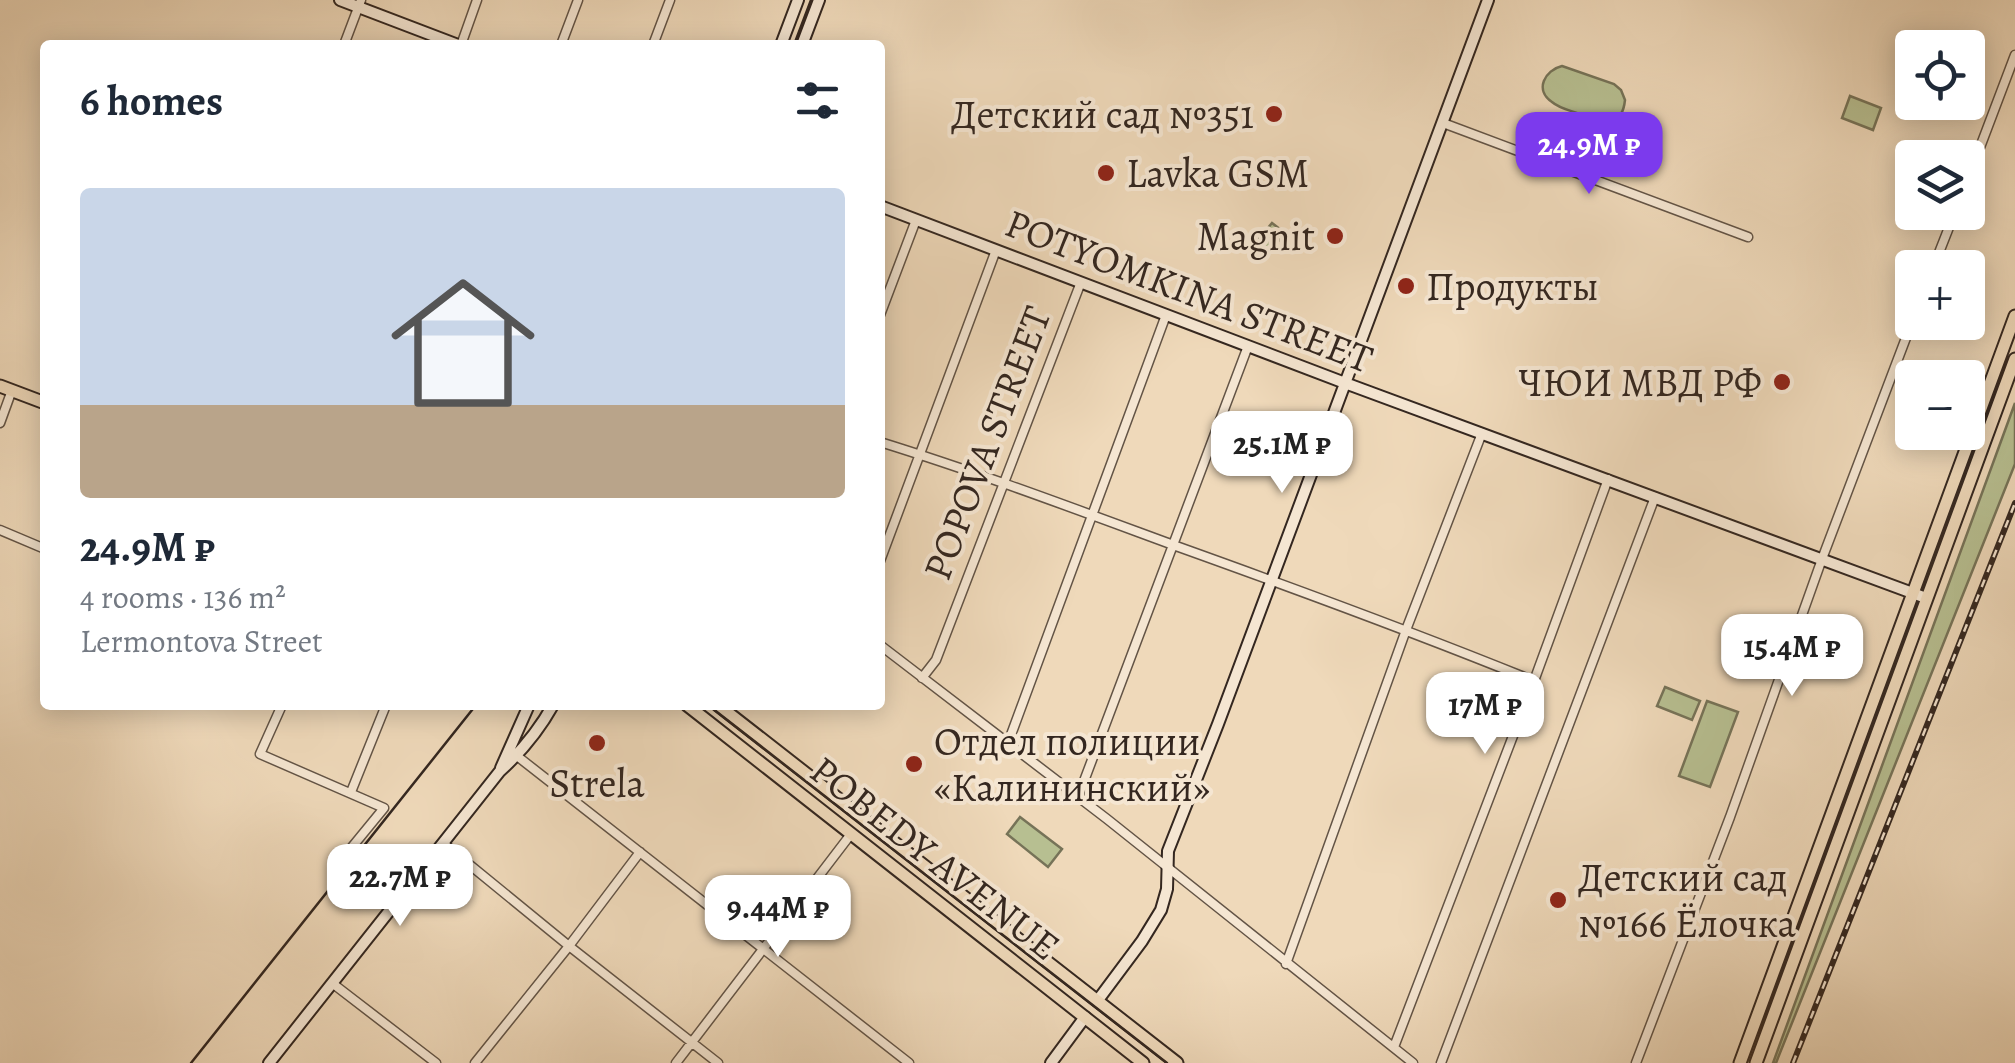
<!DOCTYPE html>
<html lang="en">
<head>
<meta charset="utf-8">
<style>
  body { margin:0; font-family:Alegreya,serif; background:#f6f6f7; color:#1f2937; height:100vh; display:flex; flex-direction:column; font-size:38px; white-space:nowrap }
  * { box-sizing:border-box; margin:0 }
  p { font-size:32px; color:#747a83 }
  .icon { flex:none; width:55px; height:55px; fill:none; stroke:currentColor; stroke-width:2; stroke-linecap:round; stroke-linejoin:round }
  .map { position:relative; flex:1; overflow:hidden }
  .side { position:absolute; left:40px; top:40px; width:845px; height:670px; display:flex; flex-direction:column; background:#fff; border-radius:10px; box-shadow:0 5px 25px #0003 }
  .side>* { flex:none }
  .buttons { position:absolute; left:1895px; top:30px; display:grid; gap:20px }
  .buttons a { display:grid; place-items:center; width:90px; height:90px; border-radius:10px; background:#fff; box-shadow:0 5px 25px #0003; font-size:50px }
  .price { position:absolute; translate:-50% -85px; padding:0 22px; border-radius:20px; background:#fff; color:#222; font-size:32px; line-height:65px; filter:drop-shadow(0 2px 5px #0008) }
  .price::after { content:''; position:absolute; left:50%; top:60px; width:30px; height:22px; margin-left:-15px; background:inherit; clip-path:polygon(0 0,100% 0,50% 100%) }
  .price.selected { background:#7c3aed; color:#fff }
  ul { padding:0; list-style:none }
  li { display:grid; align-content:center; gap:20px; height:530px; padding:0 40px }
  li+li { border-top:2px solid #e0e1e3 }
  li span { display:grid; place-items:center; height:310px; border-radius:10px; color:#555 }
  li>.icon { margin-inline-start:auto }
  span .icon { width:180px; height:180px; fill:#fffc; stroke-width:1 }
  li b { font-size:42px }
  h2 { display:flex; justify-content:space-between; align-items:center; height:120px; padding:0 40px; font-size:42px }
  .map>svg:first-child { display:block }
  .green { fill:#b7bf91; stroke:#767358; stroke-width:2.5 }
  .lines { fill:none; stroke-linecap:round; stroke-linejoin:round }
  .street-casing { stroke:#635446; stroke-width:11 }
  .secondary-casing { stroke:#342720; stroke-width:14 }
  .primary-casing { stroke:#342720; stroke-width:15 }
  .street { stroke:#f5e6d2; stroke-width:8 }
  .secondary { stroke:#f5e6d2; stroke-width:10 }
  .primary { stroke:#efd9ba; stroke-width:11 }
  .tram { stroke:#342720; stroke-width:2.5 }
  .rail-casing { stroke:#342720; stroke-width:6 }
  .rail { stroke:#f5e6d2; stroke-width:2.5; stroke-dasharray:8; stroke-linecap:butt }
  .poi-dot { fill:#8f2418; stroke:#f5e6d2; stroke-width:4 }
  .labels { text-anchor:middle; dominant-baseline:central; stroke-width:8; stroke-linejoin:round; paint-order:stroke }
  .poi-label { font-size:40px; fill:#342720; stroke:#f5e6d2; text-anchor:start }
  .street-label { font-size:40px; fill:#342720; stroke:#f5e6d2 }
</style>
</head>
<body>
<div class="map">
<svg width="2015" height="1063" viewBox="0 0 2015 1063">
  <rect width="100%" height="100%" fill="#efd9ba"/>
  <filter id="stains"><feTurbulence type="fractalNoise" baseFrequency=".002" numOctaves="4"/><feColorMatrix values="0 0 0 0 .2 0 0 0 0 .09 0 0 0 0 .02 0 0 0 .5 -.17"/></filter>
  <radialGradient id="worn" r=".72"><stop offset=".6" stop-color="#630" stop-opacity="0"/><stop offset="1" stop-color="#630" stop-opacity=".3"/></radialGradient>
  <path class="green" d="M1562 66 1614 84 1621 90 1625 100C1622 129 1603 123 1582 115 1573 111 1560 109 1552 102 1534 90 1545 70 1562 66Z
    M1850 96 1881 108 1873 130 1842 118Z
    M1272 223 1285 233 1264 259 1251 248Z
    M2015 403V464L1776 1063H1773Z
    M1665 687 1700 701 1692 720 1657 706Z
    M1707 701 1738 712 1710 787 1679 776Z
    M1020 817 1062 849 1048 867 1007 834Z"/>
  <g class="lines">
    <g class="street-casing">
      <path id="street" d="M344 45 361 0
        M461 45 477 0
        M561 45 578 0
        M653 45 670 0
        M1443 123 1748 237
        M1968 179 2015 55
        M1933 268 1955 212
        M880 315 916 220
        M0 423 12 390
        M880 442C980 473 1078 510 1176 546 1296 589 1416 633 1534 681
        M0 530 45 549
        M880 561 996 250
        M880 645 1107 819 1413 1063
        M922 678 936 660 1081 282
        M282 705 260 754 384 808 352 847 367 858 421 870
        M1008 743 1166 315
        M517 756 909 1063
        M351 792 386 705
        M1078 797 1248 346
        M443 843 569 946 718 1063
        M1286 964 1406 630 1482 433
        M332 983 436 1063
        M1394 1047 1534 681 1608 479
        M475 1063 569 946 640 852
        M676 1063 851 834
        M1441 1063 1655 497
        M1636 1063 1730 817 1822 559 1912 322"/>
    </g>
    <g class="secondary-casing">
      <path id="secondary" d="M340 0 458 45
        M781 45 798 0
        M802 45 819 0
        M880 206 1345 383 1926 598
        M501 768 529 705
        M1098 1000 1142 941 1161 910 1167 889 1168 851 1218 724 1488 0
        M269 1063 500 771C521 752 539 730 553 705
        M1051 1063 1085 1017"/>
    </g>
    <g class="primary-casing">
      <path id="primary" d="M0 386 45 403
        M687 705 1143 1063
        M718 705 1177 1063
        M1740 1063 2015 316
        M1756 1063 2015 359"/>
    </g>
    <use href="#street" class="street"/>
    <use href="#secondary" class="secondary"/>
    <use href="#primary" class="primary"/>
    <path class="tram" d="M794 45 811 0
      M708 705 1167 1063
      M191 1063 476 705"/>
    <g class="rail-casing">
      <path id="rail" d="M1793 1063 2015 503"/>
    </g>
    <use href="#rail" class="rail"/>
  </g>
  <g class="poi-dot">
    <circle cx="1274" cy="114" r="10"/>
    <circle cx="1106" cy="173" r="10"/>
    <circle cx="1335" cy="236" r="10"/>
    <circle cx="1406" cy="286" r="10"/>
    <circle cx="1782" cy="382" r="10"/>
    <circle cx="597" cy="743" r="10"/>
    <circle cx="914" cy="764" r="10"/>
    <circle cx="1558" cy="900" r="10"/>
  </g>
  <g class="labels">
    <g class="poi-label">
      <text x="1254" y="114" text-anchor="end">Детский сад №351</text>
      <text x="1126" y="173">Lavka GSM</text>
      <text x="1315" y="236" text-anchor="end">Magnit</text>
      <text x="1426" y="286">Продукты</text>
      <text x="1762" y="382" text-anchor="end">ЧЮИ МВД РФ</text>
      <text x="934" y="741">Отдел полиции<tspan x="934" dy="46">«Калининский»</tspan></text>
      <text x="597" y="783" text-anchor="middle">Strela</text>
      <text x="1578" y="877">Детский сад<tspan x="1578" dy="46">№166 Ёлочка</tspan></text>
    </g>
    <g class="street-label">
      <text transform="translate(1189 291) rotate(21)">POTYOMKINA STREET</text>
      <text transform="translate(987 443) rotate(-69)">POPOVA STREET</text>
      <text transform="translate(935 858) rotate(38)">POBEDY AVENUE</text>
    </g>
  </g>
  <rect width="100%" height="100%" filter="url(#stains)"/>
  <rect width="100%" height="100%" fill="url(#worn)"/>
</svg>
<div class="buttons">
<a><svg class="icon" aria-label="locate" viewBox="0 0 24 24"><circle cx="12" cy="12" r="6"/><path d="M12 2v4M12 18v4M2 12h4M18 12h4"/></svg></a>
<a><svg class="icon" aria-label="layers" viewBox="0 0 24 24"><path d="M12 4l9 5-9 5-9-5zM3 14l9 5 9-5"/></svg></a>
<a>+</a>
<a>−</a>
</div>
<b class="price selected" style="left:1589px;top:197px">24.9M ₽</b>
<b class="price" style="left:1282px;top:496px">25.1M ₽</b>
<b class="price" style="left:1792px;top:699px">15.4M ₽</b>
<b class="price" style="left:1485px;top:757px">17M ₽</b>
<b class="price" style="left:400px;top:929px">22.7M ₽</b>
<b class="price" style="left:778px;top:960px">9.44M ₽</b>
<section class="side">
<h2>6 homes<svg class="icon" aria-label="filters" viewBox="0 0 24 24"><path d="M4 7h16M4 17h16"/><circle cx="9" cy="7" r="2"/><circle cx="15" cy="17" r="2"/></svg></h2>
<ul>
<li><span style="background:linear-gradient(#c9d6e8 70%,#b9a48a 0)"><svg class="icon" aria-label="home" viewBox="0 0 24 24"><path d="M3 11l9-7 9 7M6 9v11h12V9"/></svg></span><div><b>24.9M ₽</b><p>4 rooms · 136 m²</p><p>Lermontova Street</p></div></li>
</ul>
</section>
</div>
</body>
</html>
